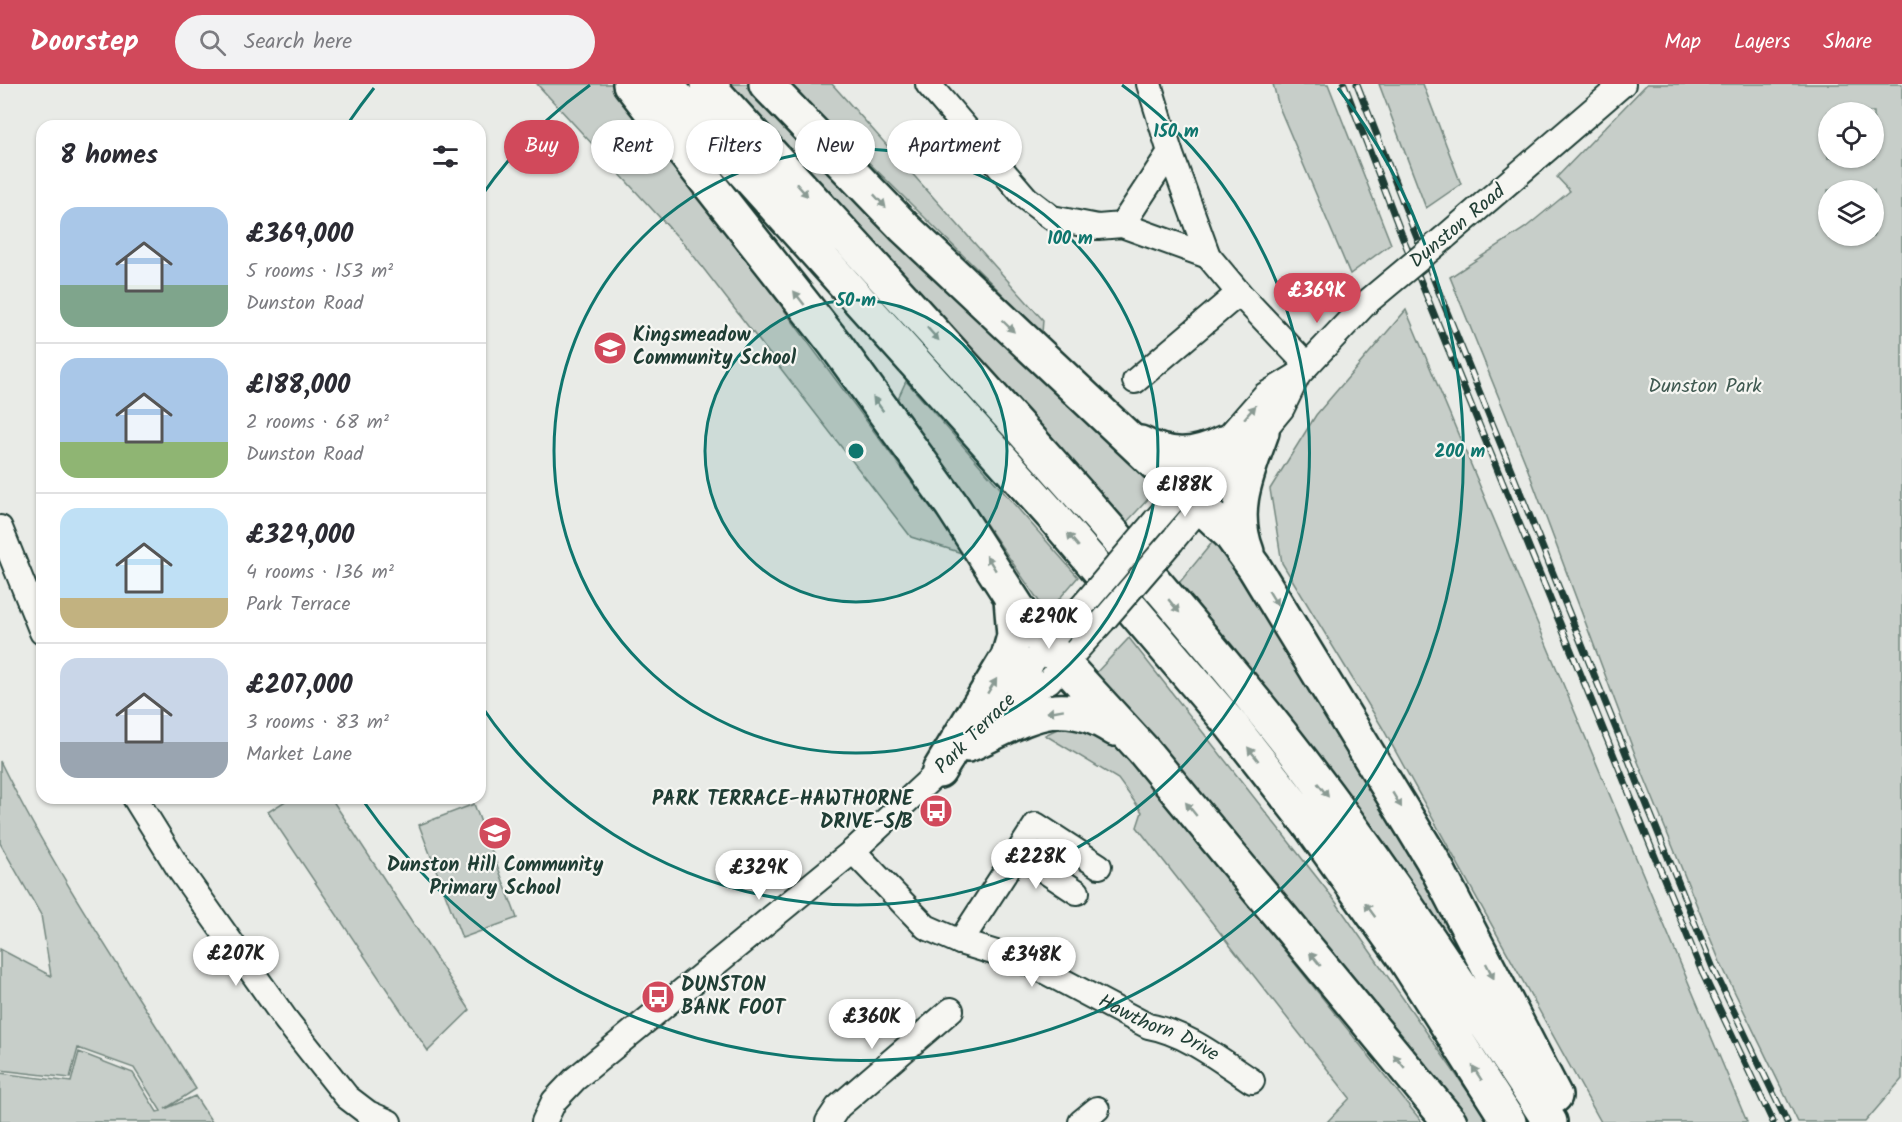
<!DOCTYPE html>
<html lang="en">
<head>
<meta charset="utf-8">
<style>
  body { margin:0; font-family:Kalam,sans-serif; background:#f2f2f3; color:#2b2b33; height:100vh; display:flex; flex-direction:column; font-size:22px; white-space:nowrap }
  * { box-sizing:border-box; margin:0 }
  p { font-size:20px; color:#7c7c81 }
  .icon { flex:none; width:33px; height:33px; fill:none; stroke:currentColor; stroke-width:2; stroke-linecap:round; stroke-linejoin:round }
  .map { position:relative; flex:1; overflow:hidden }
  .sheet { position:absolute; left:36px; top:36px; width:450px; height:684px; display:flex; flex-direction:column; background:#fff; border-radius:18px; box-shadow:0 2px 4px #0004 }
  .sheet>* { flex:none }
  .banner { position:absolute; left:504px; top:36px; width:570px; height:54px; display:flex; gap:12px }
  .tools { position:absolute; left:1818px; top:18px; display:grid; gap:12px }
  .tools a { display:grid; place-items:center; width:66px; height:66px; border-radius:50%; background:#fff; box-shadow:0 2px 4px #0004; font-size:30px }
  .price { position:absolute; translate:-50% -51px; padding:0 14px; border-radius:21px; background:#fff; color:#222; font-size:20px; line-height:39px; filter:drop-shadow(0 2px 3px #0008) }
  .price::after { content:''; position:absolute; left:50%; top:36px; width:18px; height:14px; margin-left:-9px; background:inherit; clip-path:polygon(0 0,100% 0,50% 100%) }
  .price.on { background:#d1495b; color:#fff }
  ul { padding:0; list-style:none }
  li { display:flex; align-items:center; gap:18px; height:150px; padding:0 24px }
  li+li { border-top:2px solid #e1e1e2 }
  li span { display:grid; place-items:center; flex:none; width:168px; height:120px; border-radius:18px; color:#555 }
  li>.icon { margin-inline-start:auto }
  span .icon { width:72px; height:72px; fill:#fffc; stroke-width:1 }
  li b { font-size:26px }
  h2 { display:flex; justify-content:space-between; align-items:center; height:72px; padding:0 24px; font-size:26px }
  .chip { padding:0 21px; border-radius:27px; background:#fff; box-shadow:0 2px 4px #0004; font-size:21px; line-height:54px }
  .chip.on { background:#d1495b; color:#fff }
  header { display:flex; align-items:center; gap:36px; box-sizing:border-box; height:84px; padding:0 30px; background:#d1495b; color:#fff }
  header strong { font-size:28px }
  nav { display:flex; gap:33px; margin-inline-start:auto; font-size:21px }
  .search { width:420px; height:54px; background:#f2f2f3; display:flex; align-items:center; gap:15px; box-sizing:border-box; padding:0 21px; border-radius:33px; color:#7c7c81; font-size:22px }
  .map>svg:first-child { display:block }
  .green { fill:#c7cec9; stroke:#73867e; stroke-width:1.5; fill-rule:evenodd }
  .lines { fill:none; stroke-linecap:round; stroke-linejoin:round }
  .minor-casing { stroke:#1f3d34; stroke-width:28 }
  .highway-casing { stroke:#1f3d34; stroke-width:38 }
  .minor { stroke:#f6f6f2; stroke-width:24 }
  .highway { stroke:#f6f6f2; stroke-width:33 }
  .rail-casing { stroke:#1f3d34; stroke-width:7 }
  .rail { stroke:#f6f6f2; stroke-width:4.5; stroke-dasharray:14; stroke-linecap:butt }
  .minor-bridge-casing { stroke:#1f3d34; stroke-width:28; stroke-linecap:butt }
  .minor-bridge { stroke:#f6f6f2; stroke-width:24 }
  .oneway { fill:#8a9a93 }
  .ring { fill:none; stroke:#0f766e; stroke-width:3 }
  .labels { text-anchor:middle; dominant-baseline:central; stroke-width:4.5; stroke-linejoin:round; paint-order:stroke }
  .street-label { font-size:20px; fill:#1f3d34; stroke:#f6f6f2 }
  .poi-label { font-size:20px; font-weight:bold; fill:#1f3d34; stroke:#f6f6f2; text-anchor:start }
  .park-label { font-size:20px; fill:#415a52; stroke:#f6f6f2 }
  .centre { fill:#0f766e; stroke:#f6f6f2; stroke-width:3 }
  .ring-label { font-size:18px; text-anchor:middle; font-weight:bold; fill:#0f766e; stroke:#f6f6f2; stroke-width:4.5; stroke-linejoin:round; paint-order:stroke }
</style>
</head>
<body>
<header>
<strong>Doorstep</strong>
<div class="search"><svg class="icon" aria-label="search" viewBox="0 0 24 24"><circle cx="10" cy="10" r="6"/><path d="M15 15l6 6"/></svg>Search here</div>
<nav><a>Map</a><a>Layers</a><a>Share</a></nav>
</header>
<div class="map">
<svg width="1902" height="1038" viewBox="0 0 1902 1038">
  <rect width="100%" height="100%" fill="#e9ebe7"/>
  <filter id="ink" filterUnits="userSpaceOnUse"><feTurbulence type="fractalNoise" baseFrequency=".0167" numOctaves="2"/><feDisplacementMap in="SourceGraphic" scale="12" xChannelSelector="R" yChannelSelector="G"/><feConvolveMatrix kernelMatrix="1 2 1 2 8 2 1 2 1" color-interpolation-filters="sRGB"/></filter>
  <g filter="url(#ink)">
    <path class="green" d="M537 0H611L730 153 965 470 911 453 686 162Z
      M728 0H748L894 149 1162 400 1125 440Z
      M789 0H832L1043 236 1042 249Z
      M1273 0H1328L1391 160 1350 190 1279 23Z
      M1379 0H1423L1461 100 1426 124Z
      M1647 0H1902V995L1865 1038H1798L1720 878 1636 673 1525 378 1450 193 1525 144 1570 107 1557 93ZM1828 28H1874V74H1828ZM1828 106H1874V152H1828Z
      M1406 226 1747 1038H1601L1382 643 1282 479 1270 405 1316 331Z
      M906 297 1078 493 1047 529 975 424 895 321Z
      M1215 455 1265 523 1490 903 1481 912 1175 504Z
      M1129 554 1333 814 1489 1038H1465L1095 590Z
      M1071 638 1118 659 1422 1038H1327L1350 1014 1137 743 1142 728 1118 695 1045 651Z
      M0 677C56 791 129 897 196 1005L165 1025 195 1012 212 1038H0V989L71 998 79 968 133 989 157 1028 161 1027 134 984 78 964 70 994 0 986V865L51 892 41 831 0 759Z
      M290 714H331L470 926 428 967 268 728Z
      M474 720 517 834 462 854 419 741Z"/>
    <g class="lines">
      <g class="minor-casing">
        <g id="minor">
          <path d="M928 0 1026 114 1052 134 1098 143 1122 141 1208 172"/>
          <path d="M1149 0 1170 68 1208 172 1239 209 1307 281"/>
          <path d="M1122 141 1170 68"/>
          <path d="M1444 154 1623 0"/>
          <path d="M1135 297 1239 209"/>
          <path d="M1155 437 1265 311 1298 291 1366 219"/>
          <path d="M0 444 42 548"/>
          <path d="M1172 457 1282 324 1298 291"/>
          <path d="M1015 617 1049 597 1103 537"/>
          <path d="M983 647 1015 617 1032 578 1086 518"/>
          <path d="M135 714 179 785 286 936 347 1013 368 1029 389 1038"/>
          <path id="s1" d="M853 767 926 843 960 858 1029 879 1148 942C1187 949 1220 976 1252 997"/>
          <path d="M1018 769 1077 808"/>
          <path d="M960 858 1036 741 1099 782"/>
          <path d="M544 1038 554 1017 575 995 853 767 951 676"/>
          <path d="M828 1038 838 1023 951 926"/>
          <path d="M1081 1038 1097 1025"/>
        </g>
      </g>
      <g class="highway-casing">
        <path id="highway" d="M630 0 835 260 951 420 1031 544 1143 666 1450 1038
          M665 0 1051 430 1232 642 1311 743 1403 872 1509 1038
          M707 0C892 204 1082 405 1256 619 1364 751 1456 895 1550 1038
          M766 0 905 144 1230 450 1254 483 1432 775 1555 1012
          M1140 359C1169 374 1193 374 1223 359
          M1247 468C1230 425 1248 388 1262 348
          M968 661C1024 636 1058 607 1115 645
          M939 687 1008 573 1014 552 1011 515"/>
      </g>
      <use href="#minor" class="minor"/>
      <use href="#highway" class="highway"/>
      <g class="rail-casing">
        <path id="rail" d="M1344 0 1403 154 1702 888 1773 1038
          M1357 0 1415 149 1713 884 1787 1038"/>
      </g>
      <use href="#rail" class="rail"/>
      <g class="minor-bridge-casing">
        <path id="minor-bridge" d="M1366 219 1444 154
          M1086 518 1155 437
          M1103 537 1172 457"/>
      </g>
      <use href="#minor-bridge" class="minor-bridge"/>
    </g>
    <defs><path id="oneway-solid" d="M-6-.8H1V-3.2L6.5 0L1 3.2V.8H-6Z" transform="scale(1.5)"/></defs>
    <g class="oneway">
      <use href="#oneway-solid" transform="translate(802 106) rotate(48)"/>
      <use href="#oneway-solid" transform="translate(880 117) rotate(47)"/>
      <use href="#oneway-solid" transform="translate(799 214) rotate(-128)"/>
      <use href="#oneway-solid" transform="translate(1008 242) rotate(44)"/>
      <use href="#oneway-solid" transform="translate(933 250) rotate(48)"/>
      <use href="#oneway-solid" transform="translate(878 320) rotate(-126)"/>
      <use href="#oneway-solid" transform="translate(1250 328) rotate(-49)"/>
      <use href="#oneway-solid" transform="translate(1073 456) rotate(-130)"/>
      <use href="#oneway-solid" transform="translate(991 479) rotate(-122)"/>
      <use href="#oneway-solid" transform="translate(1273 514) rotate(59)"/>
      <use href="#oneway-solid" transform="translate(1174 522) rotate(50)"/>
      <use href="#oneway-solid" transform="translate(992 602) rotate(-58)"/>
      <use href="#oneway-solid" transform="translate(1055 627) rotate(170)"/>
      <use href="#oneway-solid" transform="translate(1253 670) rotate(-128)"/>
      <use href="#oneway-solid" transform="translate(1323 706) rotate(52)"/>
      <use href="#oneway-solid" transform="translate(1397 716) rotate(59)"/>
      <use href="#oneway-solid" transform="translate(1191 725) rotate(-129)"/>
      <use href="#oneway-solid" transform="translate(1370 826) rotate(-126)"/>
      <use href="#oneway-solid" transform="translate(1315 875) rotate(-129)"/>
      <use href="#oneway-solid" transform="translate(1490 887) rotate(63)"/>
      <use href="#oneway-solid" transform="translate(1399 977) rotate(-130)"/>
      <use href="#oneway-solid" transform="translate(1477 989) rotate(-123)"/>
    </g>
  </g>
  <circle cx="856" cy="367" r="151" fill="#0f766e" fill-opacity=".12"/>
  <g class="ring">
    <circle cx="856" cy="367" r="151"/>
    <circle cx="856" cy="367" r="302"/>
    <path d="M480 114A453 453 0 0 1 590 1M1122 1A453 453 0 1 1 480 620"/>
    <path d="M349 38A604 604 0 0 1 374 4M1338 4A604 604 0 1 1 364 718"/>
  </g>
  <defs>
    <g id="school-disc" transform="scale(1.725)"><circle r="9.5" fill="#d1495b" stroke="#f6f6f2"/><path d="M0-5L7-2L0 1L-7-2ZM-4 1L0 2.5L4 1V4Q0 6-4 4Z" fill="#fff"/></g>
    <g id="bus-disc" transform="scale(1.725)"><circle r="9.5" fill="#d1495b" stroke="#f6f6f2"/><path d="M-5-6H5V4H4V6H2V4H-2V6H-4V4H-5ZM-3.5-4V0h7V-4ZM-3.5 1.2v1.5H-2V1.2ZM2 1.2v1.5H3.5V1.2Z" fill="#fff"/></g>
  </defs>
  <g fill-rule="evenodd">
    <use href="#school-disc" x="610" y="264"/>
    <use href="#bus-disc" x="936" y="727"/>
    <use href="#school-disc" x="495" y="749"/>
    <use href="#bus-disc" x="658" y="913"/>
  </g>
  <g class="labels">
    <g class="street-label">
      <text transform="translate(1458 143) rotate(-40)">Dunston Road</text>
      <text transform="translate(976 650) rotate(-45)">Park Terrace</text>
      <text stroke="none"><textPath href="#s1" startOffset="360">Hawthorn Drive</textPath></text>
    </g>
    <g class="poi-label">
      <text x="633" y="252">Kingsmeadow<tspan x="633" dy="23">Community School</tspan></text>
      <text x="913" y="716" text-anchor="end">PARK TERRACE-HAWTHORNE<tspan x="913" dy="23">DRIVE-S/B</tspan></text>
      <text x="495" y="782" text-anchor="middle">Dunston Hill Community<tspan x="495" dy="23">Primary School</tspan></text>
      <text x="681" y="902">DUNSTON<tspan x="681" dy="23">BANK FOOT</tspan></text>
    </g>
    <g class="park-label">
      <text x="1705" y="303">Dunston Park</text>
    </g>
  </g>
  <circle cx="856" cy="367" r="9" class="centre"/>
  <g class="ring-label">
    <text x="1176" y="53">150 m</text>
    <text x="1070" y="160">100 m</text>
    <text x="856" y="222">50 m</text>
    <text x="1460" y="373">200 m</text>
  </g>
</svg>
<div class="tools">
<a><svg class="icon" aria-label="locate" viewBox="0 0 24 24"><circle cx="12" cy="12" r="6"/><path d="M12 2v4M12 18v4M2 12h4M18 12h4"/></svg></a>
<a><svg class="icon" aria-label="layers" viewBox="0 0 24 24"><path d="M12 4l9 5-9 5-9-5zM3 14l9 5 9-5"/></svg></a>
</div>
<b class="price on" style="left:1317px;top:240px">£369K</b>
<b class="price" style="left:1185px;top:434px">£188K</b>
<b class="price" style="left:1049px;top:566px">£290K</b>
<b class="price" style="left:1036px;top:806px">£228K</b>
<b class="price" style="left:759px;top:817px">£329K</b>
<b class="price" style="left:236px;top:903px">£207K</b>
<b class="price" style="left:1032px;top:904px">£348K</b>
<b class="price" style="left:872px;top:966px">£360K</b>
<div class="banner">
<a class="chip on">Buy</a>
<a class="chip">Rent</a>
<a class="chip">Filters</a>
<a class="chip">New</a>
<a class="chip">Apartment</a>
</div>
<section class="sheet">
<h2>8 homes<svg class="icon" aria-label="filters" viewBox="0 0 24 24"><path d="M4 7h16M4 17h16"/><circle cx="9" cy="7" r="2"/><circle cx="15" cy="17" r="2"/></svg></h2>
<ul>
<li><span style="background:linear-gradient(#a9c7e8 65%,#7fa58c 0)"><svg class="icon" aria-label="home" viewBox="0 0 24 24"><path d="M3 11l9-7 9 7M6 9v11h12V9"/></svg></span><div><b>£369,000</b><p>5 rooms · 153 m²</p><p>Dunston Road</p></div></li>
<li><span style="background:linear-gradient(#a9c7e8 70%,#8fb573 0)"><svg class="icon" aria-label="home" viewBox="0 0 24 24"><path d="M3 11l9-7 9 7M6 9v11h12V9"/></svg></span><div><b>£188,000</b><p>2 rooms · 68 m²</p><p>Dunston Road</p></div></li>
<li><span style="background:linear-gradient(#bfe0f5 75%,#c2b280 0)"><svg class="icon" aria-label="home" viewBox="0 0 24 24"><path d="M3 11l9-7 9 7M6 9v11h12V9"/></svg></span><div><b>£329,000</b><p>4 rooms · 136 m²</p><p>Park Terrace</p></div></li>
<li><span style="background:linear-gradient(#c9d6e8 70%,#9aa5b1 0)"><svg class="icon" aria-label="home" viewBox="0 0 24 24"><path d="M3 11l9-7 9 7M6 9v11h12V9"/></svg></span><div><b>£207,000</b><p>3 rooms · 83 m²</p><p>Market Lane</p></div></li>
</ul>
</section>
</div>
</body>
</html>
